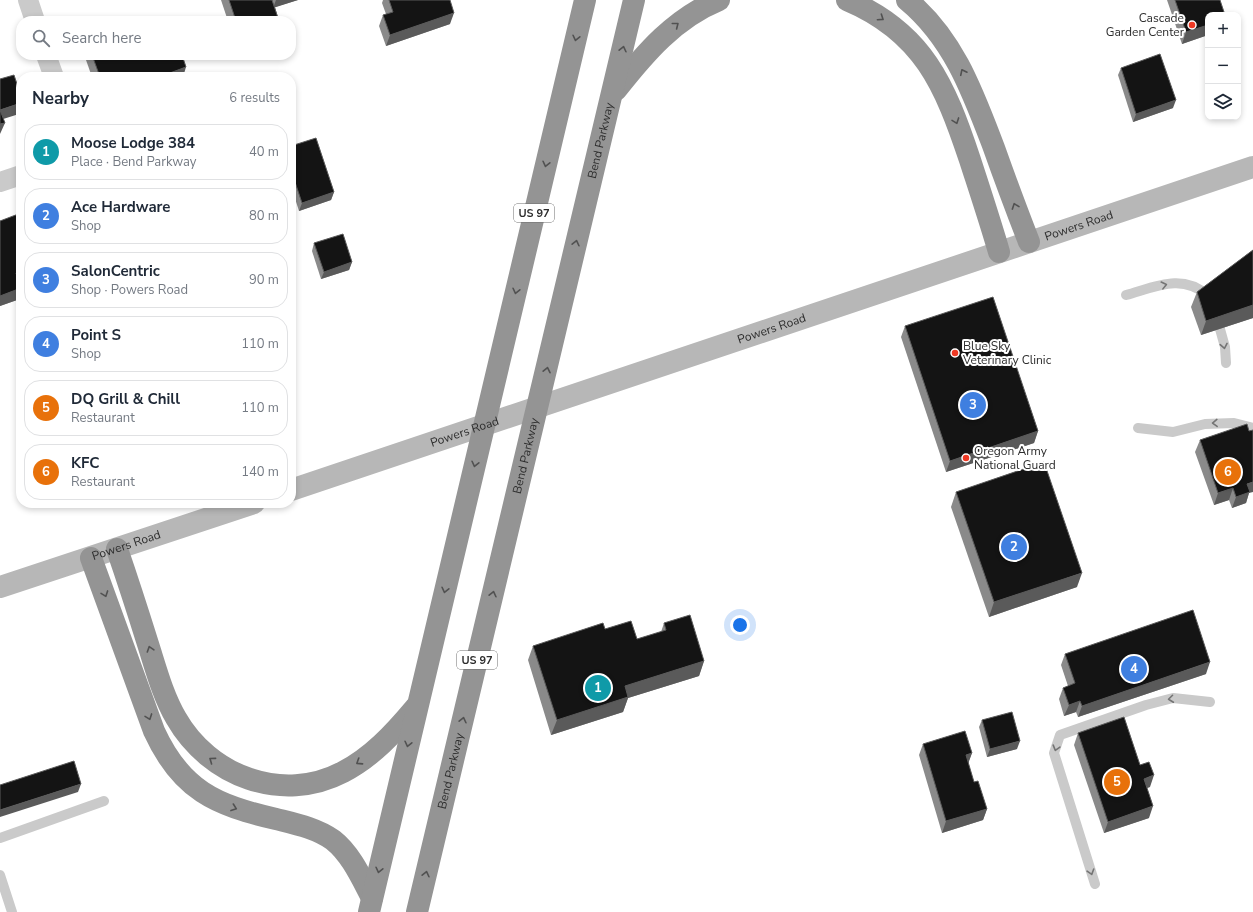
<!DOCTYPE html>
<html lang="en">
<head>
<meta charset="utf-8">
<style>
  body { margin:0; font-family:"Nunito Sans",sans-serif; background:#f6f6f7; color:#1f2937 }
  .controls { position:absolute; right:12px; top:12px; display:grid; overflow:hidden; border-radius:8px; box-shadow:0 2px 6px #0003 }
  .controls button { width:36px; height:36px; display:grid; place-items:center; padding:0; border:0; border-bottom:1px solid #e0e1e3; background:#fff; color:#1f2937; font:20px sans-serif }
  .you { position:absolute; left:740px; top:625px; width:14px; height:14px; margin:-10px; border:3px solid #fff; border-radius:50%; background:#1a73e8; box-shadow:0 0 0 6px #1a73e833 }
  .badge { display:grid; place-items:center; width:26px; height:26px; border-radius:50%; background:#ef3924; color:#fff; font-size:13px; font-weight:700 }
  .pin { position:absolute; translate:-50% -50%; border:2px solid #fff; box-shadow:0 1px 4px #0006 }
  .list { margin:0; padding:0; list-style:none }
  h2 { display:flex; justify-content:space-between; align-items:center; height:52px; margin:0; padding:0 16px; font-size:17px }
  h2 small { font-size:13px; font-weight:400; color:#747a83 }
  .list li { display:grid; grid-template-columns:26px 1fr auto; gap:12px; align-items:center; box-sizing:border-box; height:56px; margin:0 8px 8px; padding:0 8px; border:1px solid #e0e1e3; border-radius:16px }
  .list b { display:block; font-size:15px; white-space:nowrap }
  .list p { margin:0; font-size:13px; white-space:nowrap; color:#747a83 }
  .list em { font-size:13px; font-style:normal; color:#747a83 }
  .icon { flex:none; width:22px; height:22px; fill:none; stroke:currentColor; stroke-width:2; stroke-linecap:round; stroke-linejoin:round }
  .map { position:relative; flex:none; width:1253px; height:912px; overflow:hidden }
  .search { position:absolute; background:#fff; box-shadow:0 2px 6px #0003; left:16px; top:16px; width:280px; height:44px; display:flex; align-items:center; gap:10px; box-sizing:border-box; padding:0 14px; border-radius:16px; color:#747a83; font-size:15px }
  .panel { position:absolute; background:#fff; box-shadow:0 2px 6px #0003; left:16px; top:72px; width:280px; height:436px; border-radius:16px }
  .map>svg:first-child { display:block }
</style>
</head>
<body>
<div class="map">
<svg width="1253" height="912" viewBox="0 0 1253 912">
  <rect width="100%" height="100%" fill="#fff"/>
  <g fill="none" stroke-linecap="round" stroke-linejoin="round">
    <!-- lane -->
    <g stroke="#cacaca" stroke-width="10">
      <path d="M1126,295c29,-8 56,-22 81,0"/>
      <path d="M1220,329l5,18 1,16"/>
      <path d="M1138,428l35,4 32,-8 29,-1 19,5"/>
      <path d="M0,838l104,-37"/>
      <path d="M0,875l12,37"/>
      <path d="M1095,884l-41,-131 6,-18 86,-30 27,-7 37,4"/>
    </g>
    <!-- street -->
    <g stroke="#cacaca" stroke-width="20">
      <path d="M28,0l7,21"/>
      <path d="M46,55l8,22"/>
      <path d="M0,182l21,-7"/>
    </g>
    <!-- secondary -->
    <g stroke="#b7b7b7" stroke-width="22">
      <path id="s1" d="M291,490l962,-323"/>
      <path id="s2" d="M0,587l254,-84"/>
    </g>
    <!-- highway -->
    <g stroke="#949494" stroke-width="22">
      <path d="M847,0c76,32 98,85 123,160 10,31 20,61 29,92"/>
      <path d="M907,0c47,39 66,93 87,148 11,31 23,63 35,94"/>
      <path d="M616,90c29,-37 59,-72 103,-90"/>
      <path d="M117,549c11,32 21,63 31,95 8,25 15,52 28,74 33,58 106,86 167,54 29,-15 51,-39 72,-64"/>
      <path d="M91,558l63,173c27,59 61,74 122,88 20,5 40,9 57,21 18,14 29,39 39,58"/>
      <path d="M369,912l216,-912"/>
      <path id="s3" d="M417,912l217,-912"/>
    </g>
  </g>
  <!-- wall -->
  <g fill="#8a8a8a">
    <path d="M221,0h77l-23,7 4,14h-51z"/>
    <path d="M383,0h67v24l-64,22 -7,-20 4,-11 3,-1 -4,-11z"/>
    <path d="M1167,0h53l-12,15v20l-26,9z"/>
    <path d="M88,55h94l1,22h-91l-6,-17z"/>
    <path d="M1121,68l52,40 -40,14 -15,-47z"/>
    <path d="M291,146l43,46 -3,8 -32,11 -8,-25z"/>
    <path d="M21,214v83l-1,-4 -3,7 -17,6v-85z"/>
    <path d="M314,243l38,19 -3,8 -28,9 -9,-28z"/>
    <path d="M1253,250v68l-52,17 -10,-28 6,-15z"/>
    <path d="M905,326l133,105 -4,12 -88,29 -45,-135z"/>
    <path d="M1200,440l49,53 -3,10 -14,5 -3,-8 -15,5 -19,-53z"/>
    <path d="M956,492l121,95 -88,30 -38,-110z"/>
    <path d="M664,623l40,38 -5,15 -71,22 -5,14 -72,23 -23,-75 5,-14 72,-17 32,10 24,-7z"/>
    <path d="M1065,654l141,20 -128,43 -2,-5 -12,4 -5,-17 4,-11 5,-2 -7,-21z"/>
    <path d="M982,720l35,29 -30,8 -8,-30z"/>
    <path d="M1078,733l62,32 10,22 -3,1 2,30 -45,15 -30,-88z"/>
    <path d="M923,744l49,9 -4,10 6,19 13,27 -4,11 -41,13 -23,-78z"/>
  </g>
  <!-- shaded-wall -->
  <g fill="#5a5a5a">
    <path d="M276,0h22l-25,8z"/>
    <path d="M454,13l-4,11 -64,22 4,-11z"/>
    <path d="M1208,25v10l-26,9 4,-12z"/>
    <path d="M186,67l-3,10h-24z"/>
    <path d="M1176,100l-3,8 -40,14 3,-8z"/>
    <path d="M21,103v6l-2,5 -19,6v-10z"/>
    <path d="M5,123l-5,11v-10z"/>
    <path d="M334,192l-3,8 -32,11 3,-8z"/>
    <path d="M352,262l-3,8 -28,9 3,-7z"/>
    <path d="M20,272l-4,11v-10z"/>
    <path d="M21,288l-4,12 -17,6v-10z"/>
    <path d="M1253,305v13l-52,17 5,-14z"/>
    <path d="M1038,431l-4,12 -88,29 4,-11z"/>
    <path d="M1253,482v10l-4,1 -3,10 -14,5 4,-11 11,-13z"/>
    <path d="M1233,488l-4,12 -15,5 4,-12z"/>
    <path d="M1082,573l-5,14 -88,30 5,-15z"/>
    <path d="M704,661l-5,15 -71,22 -5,14 -72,23 6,-15 68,-34z"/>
    <path d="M1210,662l-4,12 -128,43 4,-11z"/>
    <path d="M1080,701l-4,11 -12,4 5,-11z"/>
    <path d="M1020,741l-3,8 -30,8 3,-8z"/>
    <path d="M972,753l-4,11 -2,-9z"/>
    <path d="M1154,775l-4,12 -10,3 4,-11z"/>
    <path d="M81,784l-3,8 -78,25v-7z"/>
    <path d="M1153,806l-4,12 -45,15 4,-11z"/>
    <path d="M987,809l-4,11 -41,13 4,-12z"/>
  </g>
  <!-- building -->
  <g fill="#141414" stroke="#5a5a5a">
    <path d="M229,0h43l7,21h-43z"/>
    <path d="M389,0h61l4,13 -64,22 -7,-20 10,-3z"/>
    <path d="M1175,0h45l5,15h-17v10l-22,7z"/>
    <path d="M1160,54l16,46 -40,14 -15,-46z"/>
    <path d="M92,55h90l4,12 -27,10h-59z"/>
    <path d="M14,75l7,21v7l-21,7 5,13 -5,1v-45z"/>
    <path d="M316,138l18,54 -32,11 -11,-33v-24z"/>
    <path d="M21,213v61l-1,-2 -4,1 5,15 -21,8v-75z"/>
    <path d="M343,234l9,28 -28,10 -10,-29z"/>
    <path d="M1253,250v55l-47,16 -9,-29z"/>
    <path d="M993,297l45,134 -88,30 -45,-135z"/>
    <path d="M1247,424l2,7 4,-1v52l-6,2 3,8 -14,5 -3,-9 -15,5 -18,-53z"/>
    <path d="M1044,462l38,111 -88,29 -38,-110z"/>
    <path d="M1193,610l17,52 -128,44 -2,-5 -11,4 -6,-17 12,-5 -10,-29z"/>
    <path d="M690,615l14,46 -79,25 3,11 -71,23 -24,-74 70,-23 2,6 26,-8 6,18 29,-9 -2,-7z"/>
    <path d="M1012,712l8,29 -30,8 -8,-29z"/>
    <path d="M1124,717l16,48 9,-3 5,13 -10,4 9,27 -45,16 -30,-89z"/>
    <path d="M965,731l7,22 -6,2 8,27 4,-1 9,28 -41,12 -23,-77z"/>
    <path d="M74,761l7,23 -81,26v-25z"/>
  </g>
  <!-- one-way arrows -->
  <defs><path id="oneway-chevron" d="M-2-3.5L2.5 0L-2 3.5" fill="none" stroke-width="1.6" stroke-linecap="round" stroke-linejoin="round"/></defs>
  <g stroke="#515151">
    <use href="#oneway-chevron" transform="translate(881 18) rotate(34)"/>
    <use href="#oneway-chevron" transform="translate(676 25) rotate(-38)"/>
    <use href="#oneway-chevron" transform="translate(576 38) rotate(103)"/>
    <use href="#oneway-chevron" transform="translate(623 49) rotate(-77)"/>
    <use href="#oneway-chevron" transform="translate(963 72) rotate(-116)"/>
    <use href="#oneway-chevron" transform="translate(956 121) rotate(70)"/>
    <use href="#oneway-chevron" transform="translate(546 164) rotate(103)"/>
    <use href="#oneway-chevron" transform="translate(1015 206) rotate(-110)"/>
    <use href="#oneway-chevron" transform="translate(576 243) rotate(-77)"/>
    <use href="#oneway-chevron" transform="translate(516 291) rotate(103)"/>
    <use href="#oneway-chevron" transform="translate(547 370) rotate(-78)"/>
    <use href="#oneway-chevron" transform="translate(475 464) rotate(103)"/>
    <use href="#oneway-chevron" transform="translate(445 590) rotate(103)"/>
    <use href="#oneway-chevron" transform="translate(105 594) rotate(70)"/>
    <use href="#oneway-chevron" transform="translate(493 594) rotate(-77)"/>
    <use href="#oneway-chevron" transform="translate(150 649) rotate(-108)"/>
    <use href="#oneway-chevron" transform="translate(149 717) rotate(70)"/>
    <use href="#oneway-chevron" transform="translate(463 720) rotate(-77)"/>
    <use href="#oneway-chevron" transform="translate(408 744) rotate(103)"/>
    <use href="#oneway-chevron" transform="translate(212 760) rotate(-144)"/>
    <use href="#oneway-chevron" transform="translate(359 762) rotate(147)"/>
    <use href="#oneway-chevron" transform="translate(234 808) rotate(20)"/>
    <use href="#oneway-chevron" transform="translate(379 870) rotate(103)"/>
    <use href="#oneway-chevron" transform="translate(426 874) rotate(-77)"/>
  </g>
  <g stroke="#747474">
    <use href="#oneway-chevron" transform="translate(1164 285) rotate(-14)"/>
    <use href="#oneway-chevron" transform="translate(1224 346) rotate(79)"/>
    <use href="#oneway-chevron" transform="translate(1215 423) rotate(178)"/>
    <use href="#oneway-chevron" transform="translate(1171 699) rotate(173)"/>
    <use href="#oneway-chevron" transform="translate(1056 748) rotate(106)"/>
    <use href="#oneway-chevron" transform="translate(1091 872) rotate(73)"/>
  </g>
  <!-- markers -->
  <g fill="#ef3924" stroke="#fff" stroke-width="1.5">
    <circle cx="1192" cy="25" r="4"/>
    <circle cx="955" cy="353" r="4"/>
    <circle cx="966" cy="458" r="4"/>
  </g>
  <g text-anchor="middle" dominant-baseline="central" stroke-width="4" stroke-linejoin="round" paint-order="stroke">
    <!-- shield labels -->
    <g fill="#fff" stroke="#6c6c6c" stroke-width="1">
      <rect x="514" y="204" width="40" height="18" rx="3"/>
      <rect x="457" y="651" width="40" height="18" rx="3"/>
    </g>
    <g font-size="11" font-weight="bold" fill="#2d2d2d">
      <text x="534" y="213">US 97</text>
      <text x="477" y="660">US 97</text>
    </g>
    <!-- poi labels -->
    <g font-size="12" fill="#2d2d2d" stroke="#fff" text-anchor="start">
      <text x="1184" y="18" text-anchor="end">Cascade<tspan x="1184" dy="14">Garden Center</tspan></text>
      <text x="963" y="346">Blue Sky<tspan x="963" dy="14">Veterinary Clinic</tspan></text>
      <text x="974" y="451">Oregon Army<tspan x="974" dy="14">National Guard</tspan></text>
    </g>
    <!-- street labels -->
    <g font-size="12" fill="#2d2d2d" stroke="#fff">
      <text stroke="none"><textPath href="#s3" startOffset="793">Bend Parkway</textPath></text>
      <text stroke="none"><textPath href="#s1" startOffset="831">Powers Road</textPath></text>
      <text stroke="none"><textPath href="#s1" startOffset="507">Powers Road</textPath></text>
      <text stroke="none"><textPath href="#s1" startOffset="183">Powers Road</textPath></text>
      <text stroke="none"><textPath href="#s3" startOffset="469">Bend Parkway</textPath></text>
      <text stroke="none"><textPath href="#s2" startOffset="133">Powers Road</textPath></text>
      <text stroke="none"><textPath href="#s3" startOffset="145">Bend Parkway</textPath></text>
    </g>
  </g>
</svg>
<div class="controls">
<button>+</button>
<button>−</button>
<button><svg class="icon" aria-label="layers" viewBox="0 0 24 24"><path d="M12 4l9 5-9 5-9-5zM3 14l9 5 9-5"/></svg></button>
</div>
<div class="you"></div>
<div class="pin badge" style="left:598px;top:688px;background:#0f9aa8">1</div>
<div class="pin badge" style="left:1014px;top:547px;background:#3f7fe0">2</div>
<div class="pin badge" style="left:973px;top:405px;background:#3f7fe0">3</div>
<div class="pin badge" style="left:1134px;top:669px;background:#3f7fe0">4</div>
<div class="pin badge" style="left:1117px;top:782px;background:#e8710a">5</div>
<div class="pin badge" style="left:1228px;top:472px;background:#e8710a">6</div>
<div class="search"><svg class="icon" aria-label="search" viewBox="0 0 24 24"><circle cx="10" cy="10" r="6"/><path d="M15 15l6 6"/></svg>Search here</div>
<section class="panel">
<h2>Nearby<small>6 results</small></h2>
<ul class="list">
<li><span class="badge" style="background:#0f9aa8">1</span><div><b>Moose Lodge 384</b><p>Place · Bend Parkway</p></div><em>40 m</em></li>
<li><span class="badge" style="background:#3f7fe0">2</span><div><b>Ace Hardware</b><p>Shop</p></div><em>80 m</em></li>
<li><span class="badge" style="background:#3f7fe0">3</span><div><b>SalonCentric</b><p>Shop · Powers Road</p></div><em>90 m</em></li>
<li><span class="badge" style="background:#3f7fe0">4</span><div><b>Point S</b><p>Shop</p></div><em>110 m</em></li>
<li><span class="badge" style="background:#e8710a">5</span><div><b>DQ Grill &amp; Chill</b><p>Restaurant</p></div><em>110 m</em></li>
<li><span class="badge" style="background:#e8710a">6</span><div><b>KFC</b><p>Restaurant</p></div><em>140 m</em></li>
</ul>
</section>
</div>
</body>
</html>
